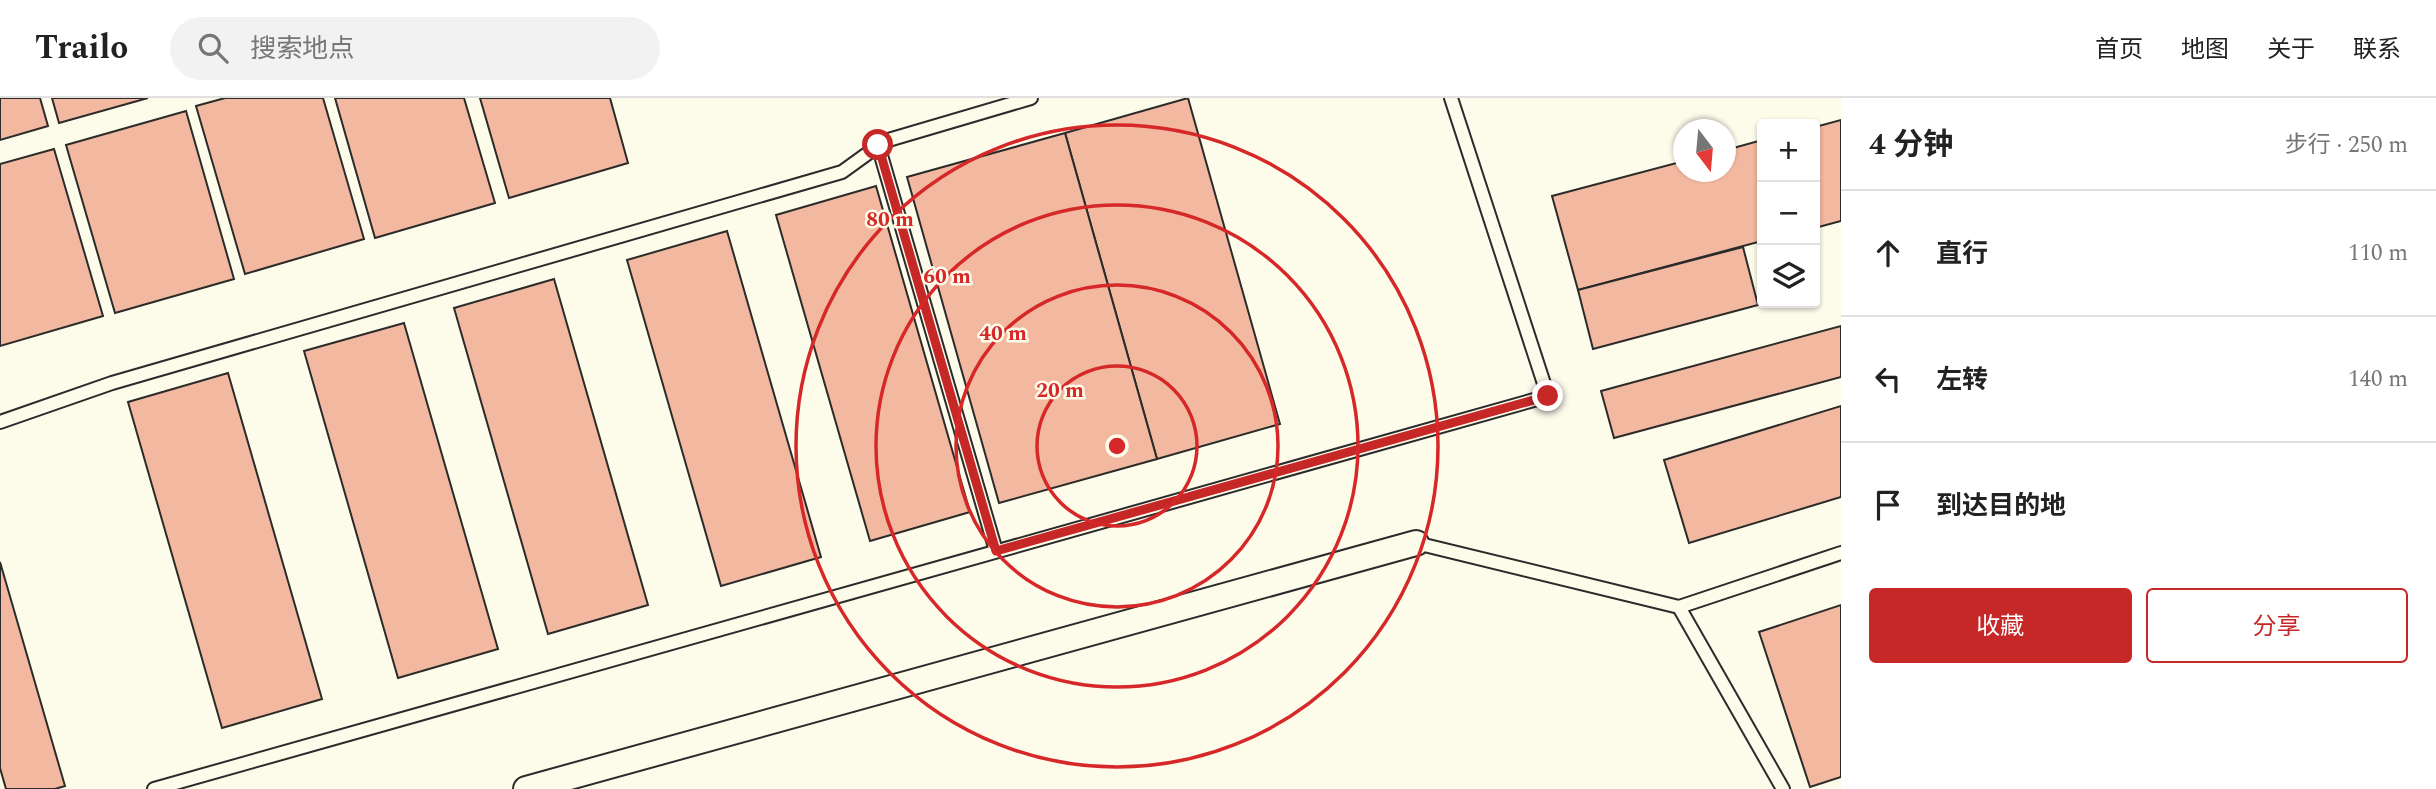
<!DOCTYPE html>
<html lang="zh">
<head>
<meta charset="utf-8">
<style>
  body { margin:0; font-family:Spectral,"Noto Sans SC",serif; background:#f2f2f2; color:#222 }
  .controls { position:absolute; right:21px; top:21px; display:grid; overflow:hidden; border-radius:7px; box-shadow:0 2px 5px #0004 }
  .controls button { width:63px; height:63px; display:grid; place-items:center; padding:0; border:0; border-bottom:2px solid #e0e0e0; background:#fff; color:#222; font:35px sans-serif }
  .compass { position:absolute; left:1673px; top:21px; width:63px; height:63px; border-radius:50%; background:#fff; box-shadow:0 2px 5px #0004; rotate:164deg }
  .stop { position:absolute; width:21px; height:21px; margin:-16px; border:5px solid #c62828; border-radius:50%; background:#fff }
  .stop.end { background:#c62828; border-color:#fff; box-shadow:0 2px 7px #0008 }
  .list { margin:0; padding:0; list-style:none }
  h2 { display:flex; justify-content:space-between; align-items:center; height:91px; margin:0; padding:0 28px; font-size:30px }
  h2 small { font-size:23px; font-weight:400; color:#767676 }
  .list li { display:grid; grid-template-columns:46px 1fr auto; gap:21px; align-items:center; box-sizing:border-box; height:126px; padding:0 28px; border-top:2px solid #e0e0e0 }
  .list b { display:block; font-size:26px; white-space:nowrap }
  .list em { font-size:23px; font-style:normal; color:#767676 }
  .actions { display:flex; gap:14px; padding:21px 28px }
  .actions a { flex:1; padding:16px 0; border:2px solid #c62828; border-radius:7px; text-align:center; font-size:24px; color:#c62828 }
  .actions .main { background:#c62828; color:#fff }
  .icon { flex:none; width:38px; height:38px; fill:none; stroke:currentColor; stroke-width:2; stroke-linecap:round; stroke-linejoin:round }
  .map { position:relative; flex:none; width:1841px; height:691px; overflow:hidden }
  header { display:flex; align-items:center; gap:42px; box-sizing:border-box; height:98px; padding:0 35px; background:#fff; border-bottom:2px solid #e0e0e0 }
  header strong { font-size:33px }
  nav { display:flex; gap:38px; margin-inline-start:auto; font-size:24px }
  .search { width:490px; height:63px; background:#f2f2f2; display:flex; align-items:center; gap:18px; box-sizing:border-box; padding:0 24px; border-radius:38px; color:#767676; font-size:26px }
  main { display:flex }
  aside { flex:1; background:#fff }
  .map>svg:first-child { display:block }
</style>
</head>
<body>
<header>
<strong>Trailo</strong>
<div class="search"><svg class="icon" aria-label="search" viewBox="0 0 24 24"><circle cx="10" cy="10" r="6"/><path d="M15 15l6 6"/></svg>搜索地点</div>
<nav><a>首页</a><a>地图</a><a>关于</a><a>联系</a></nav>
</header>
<main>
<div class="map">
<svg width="1841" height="691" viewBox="0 0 1841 691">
  <rect width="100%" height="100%" fill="#fdfbea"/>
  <!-- building -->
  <g fill="#f2b8a0" stroke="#2b2b2b" stroke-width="2">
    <path d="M0,0h40l8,28 -48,14z"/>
    <path d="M52,0h96l-89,25z"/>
    <path d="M225,0h98l41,141 -119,35 -49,-168z"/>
    <path d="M335,0h129l31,105 -120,35z"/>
    <path d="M480,0h130l18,65 -119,35z"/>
    <path d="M1188,0l92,326 -123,35 -92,-326z"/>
    <path d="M186,13l48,168 -119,34 -49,-168z"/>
    <path d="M1841,22v101l-26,7v-101z"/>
    <path d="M1065,35l92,326 -158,44 -92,-326z"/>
    <path d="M1762,42v101l-184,49 -26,-94 132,-35v11h42v-22z"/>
    <path d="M54,51l49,167 -103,30v-182z"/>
    <path d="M876,88l94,326 -100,29 -94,-326z"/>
    <path d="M727,133l94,326 -100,29 -94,-326z"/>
    <path d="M1743,149l15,58 -165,44 -15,-59z"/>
    <path d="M554,181l94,326 -100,29 -94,-326z"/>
    <path d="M404,225l94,326 -100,29 -94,-327z"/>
    <path d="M1841,228v51l-227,61 -13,-47z"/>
    <path d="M228,275l94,326 -100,29 -94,-326z"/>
    <path d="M1841,308v91l-152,46 -25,-83z"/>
    <path d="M0,464l65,224 -10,3h-49l-6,-21z"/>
    <path d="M1841,507v172l-31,10 -51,-155z"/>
  </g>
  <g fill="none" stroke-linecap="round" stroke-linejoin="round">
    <defs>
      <g id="lane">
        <path d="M878,47l118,406"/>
        <path d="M0,324l112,-39 730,-211 43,-31 146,-43"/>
        <path d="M1416,445l263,64 162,-54"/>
        <path d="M1679,509l104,182"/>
        <path d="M154,691l1394,-393 -97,-298"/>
      </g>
      <path id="street" d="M526,691l890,-246"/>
    </defs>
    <!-- lane casing -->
    <use href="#lane" stroke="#2b2b2b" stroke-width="16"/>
    <!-- street casing -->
    <use href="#street" stroke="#2b2b2b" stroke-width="28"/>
    <!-- lane -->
    <use href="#lane" stroke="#fdfbea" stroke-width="12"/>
    <!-- street -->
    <use href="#street" stroke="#fdfbea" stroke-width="24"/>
  </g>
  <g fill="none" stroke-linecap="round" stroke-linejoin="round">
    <!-- route -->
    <path stroke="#c62828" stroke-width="9" d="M878,47l118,406 552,-155"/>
  </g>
  <!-- distance rings -->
  <g fill="none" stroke="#d62828" stroke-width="3.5">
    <circle cx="1117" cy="348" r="80"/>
    <circle cx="1117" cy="348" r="161"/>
    <circle cx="1117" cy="348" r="241"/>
    <circle cx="1117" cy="348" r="321"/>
  </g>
  <circle cx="1117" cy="348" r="10" fill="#d62828" stroke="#fdfbea" stroke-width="3.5"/>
  <g font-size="21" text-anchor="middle" font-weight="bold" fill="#d62828" stroke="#fdfbea" stroke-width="5" stroke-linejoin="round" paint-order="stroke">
    <text x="890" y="128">80 m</text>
    <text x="947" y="185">60 m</text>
    <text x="1003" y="242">40 m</text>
    <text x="1060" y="299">20 m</text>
  </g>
</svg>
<div class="controls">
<button>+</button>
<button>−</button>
<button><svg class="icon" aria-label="layers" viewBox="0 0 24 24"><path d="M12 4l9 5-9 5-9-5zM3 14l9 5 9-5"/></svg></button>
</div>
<svg class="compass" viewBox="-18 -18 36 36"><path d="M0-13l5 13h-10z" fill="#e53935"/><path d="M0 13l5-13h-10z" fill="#767676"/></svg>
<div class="stop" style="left:878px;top:47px"></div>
<div class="stop end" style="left:1548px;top:298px"></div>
</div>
<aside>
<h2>4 分钟<small>步行 · 250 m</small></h2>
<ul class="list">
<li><svg class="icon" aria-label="ahead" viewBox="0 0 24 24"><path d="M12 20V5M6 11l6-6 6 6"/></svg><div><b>直行</b></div><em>110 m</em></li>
<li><svg class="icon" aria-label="left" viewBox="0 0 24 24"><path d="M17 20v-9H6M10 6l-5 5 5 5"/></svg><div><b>左转</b></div><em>140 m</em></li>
<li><svg class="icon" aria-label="arrive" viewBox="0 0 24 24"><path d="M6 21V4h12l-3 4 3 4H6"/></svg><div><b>到达目的地</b></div></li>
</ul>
<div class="actions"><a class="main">收藏</a><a>分享</a></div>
</aside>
</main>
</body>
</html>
